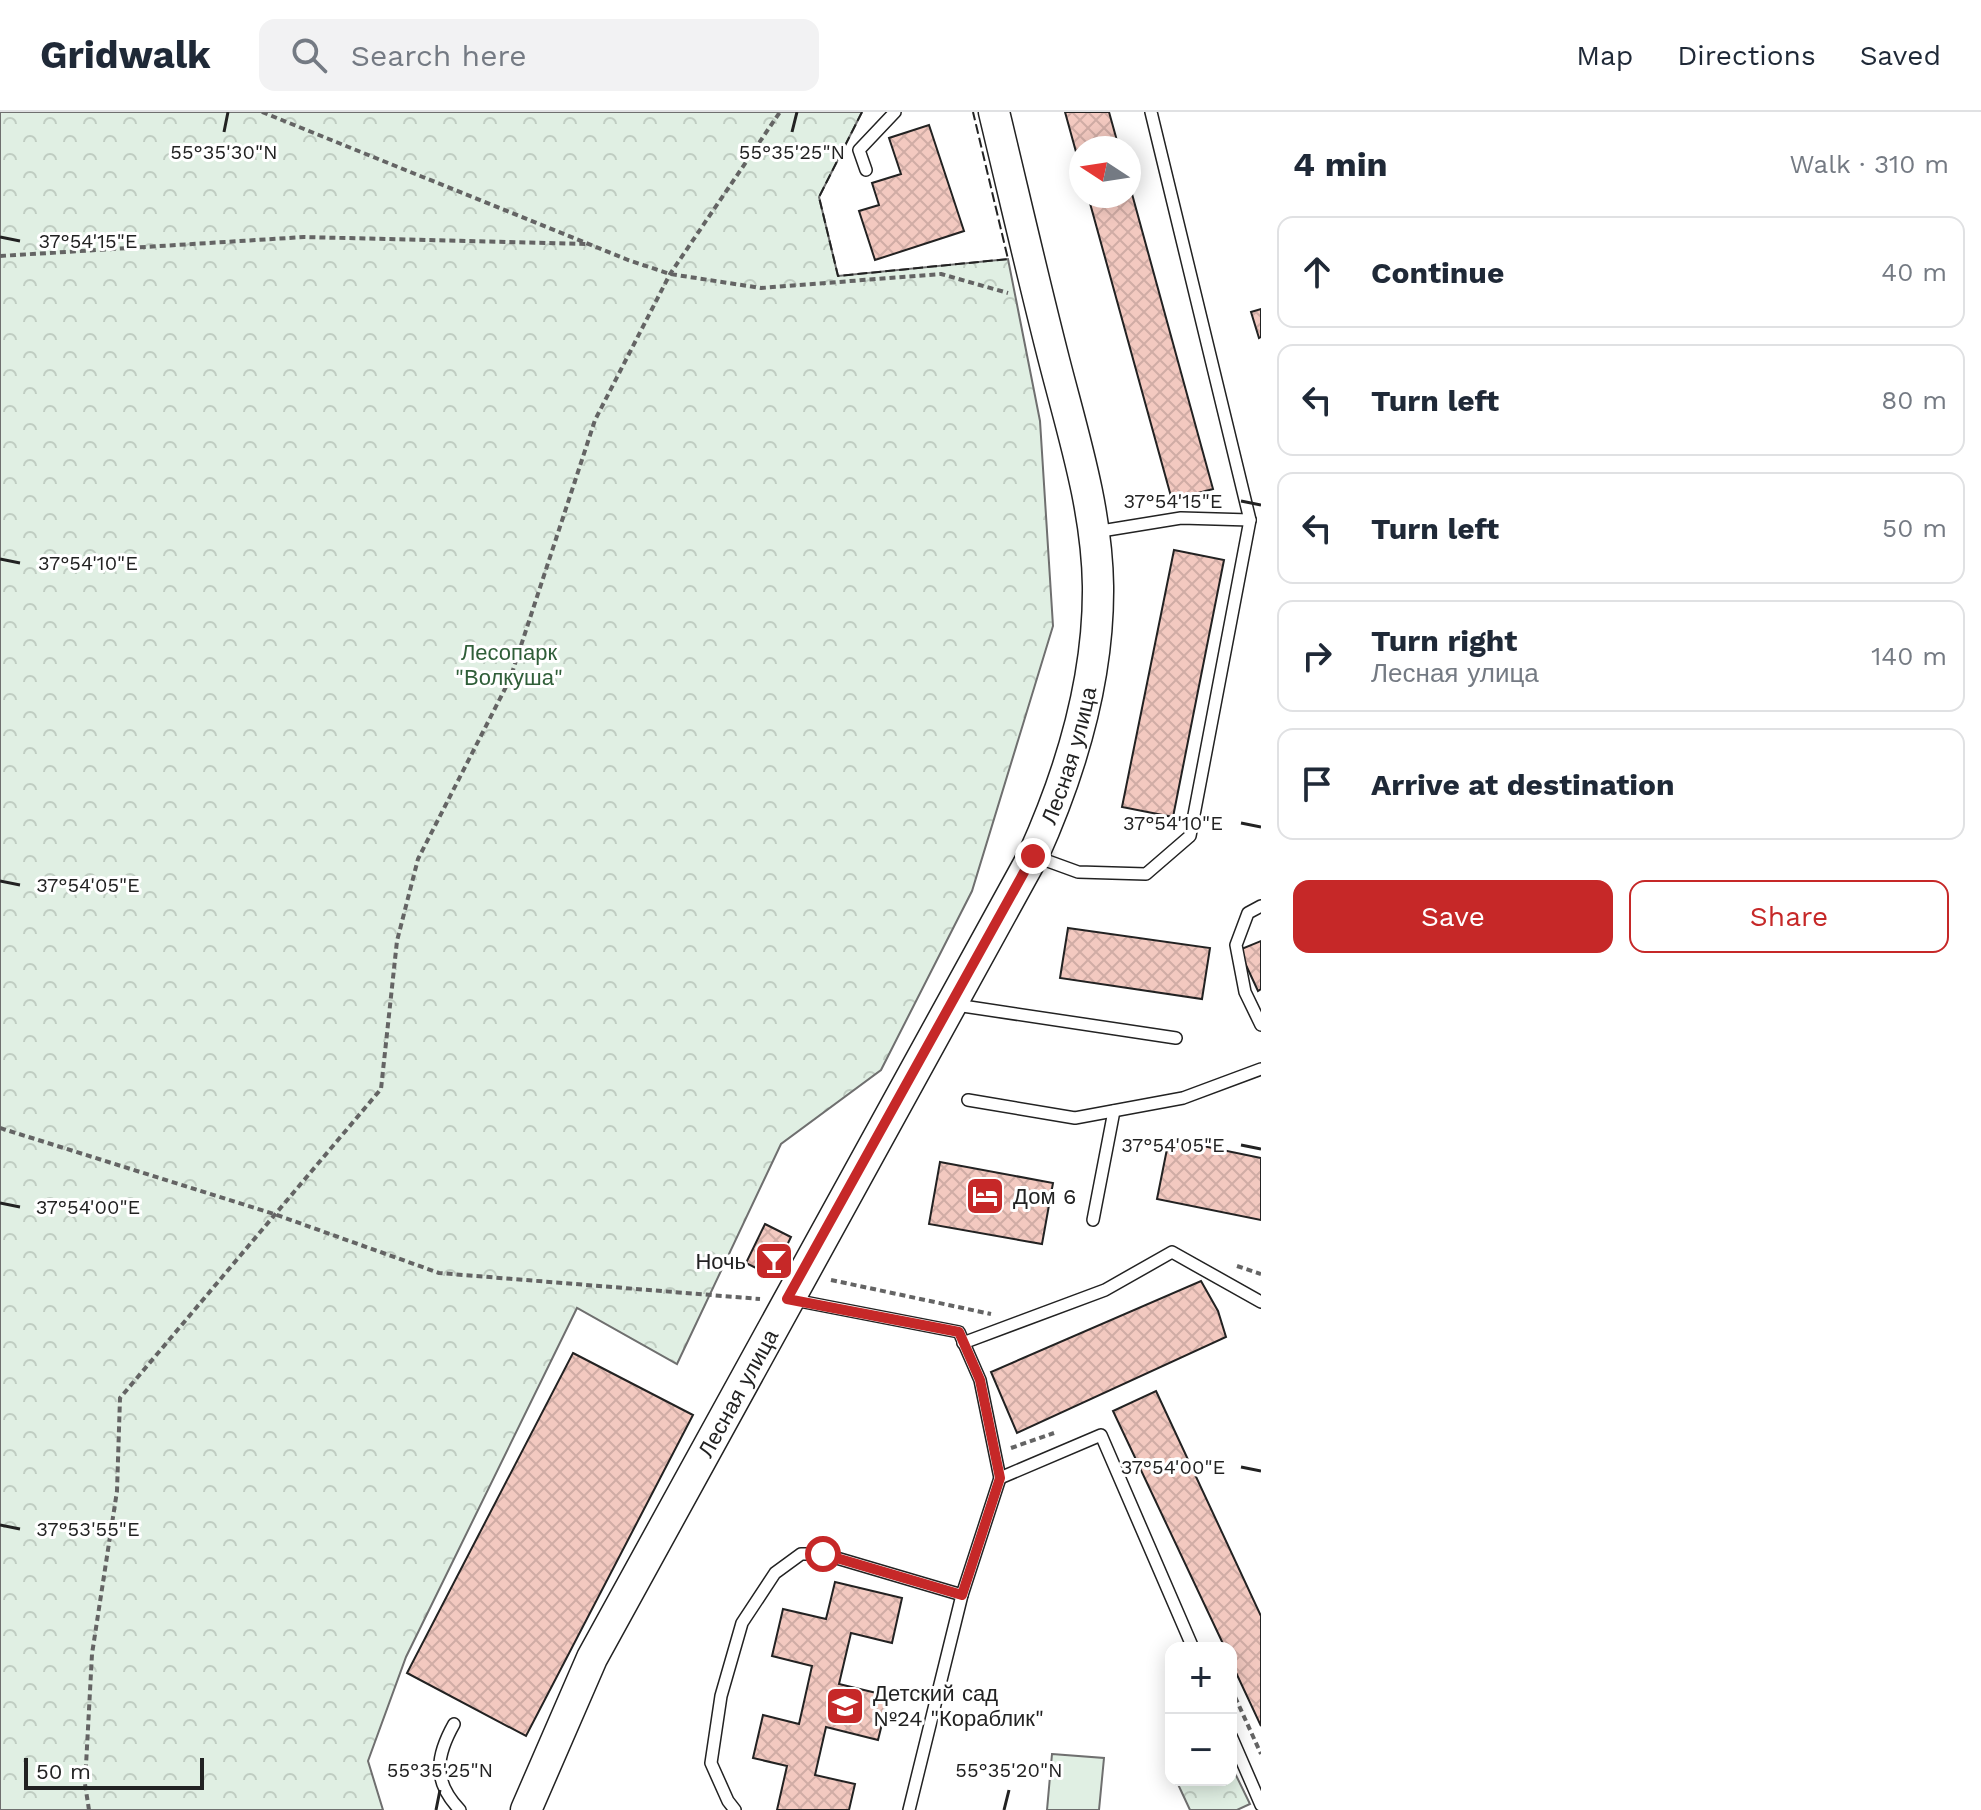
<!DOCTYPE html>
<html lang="en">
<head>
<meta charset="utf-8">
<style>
  body { margin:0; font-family:"Work Sans",sans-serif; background:#f2f2f3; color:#1f2937 }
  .controls { position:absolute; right:24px; bottom:24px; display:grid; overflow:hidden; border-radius:16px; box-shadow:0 4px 20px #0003 }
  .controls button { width:72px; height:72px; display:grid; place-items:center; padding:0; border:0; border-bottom:2px solid #e0e1e3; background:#fff; color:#1f2937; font:40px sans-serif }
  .compass { position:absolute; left:1069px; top:24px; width:72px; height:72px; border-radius:50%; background:#fff; box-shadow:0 4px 20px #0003; rotate:282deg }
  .scale { position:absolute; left:24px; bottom:20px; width:180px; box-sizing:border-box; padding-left:8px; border:4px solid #222; border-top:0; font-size:22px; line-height:28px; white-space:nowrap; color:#222; -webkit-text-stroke:6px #fff; paint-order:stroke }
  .stop { position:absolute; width:24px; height:24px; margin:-18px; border:6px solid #c62828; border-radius:50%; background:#fff }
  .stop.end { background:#c62828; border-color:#fff; box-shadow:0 2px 8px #0008 }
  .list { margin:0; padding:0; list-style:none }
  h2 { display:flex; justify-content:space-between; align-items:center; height:104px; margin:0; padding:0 32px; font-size:34px }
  h2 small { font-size:26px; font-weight:400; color:#747a83 }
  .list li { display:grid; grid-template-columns:52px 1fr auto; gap:24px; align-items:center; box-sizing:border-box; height:112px; margin:0 16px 16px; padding:0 16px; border:2px solid #e0e1e3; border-radius:16px }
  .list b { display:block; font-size:30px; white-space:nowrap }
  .list p { margin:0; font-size:26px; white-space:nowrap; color:#747a83 }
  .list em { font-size:26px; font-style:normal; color:#747a83 }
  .actions { display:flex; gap:16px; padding:24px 32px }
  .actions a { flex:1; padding:18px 0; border:2px solid #c62828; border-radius:16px; text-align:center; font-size:28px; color:#c62828 }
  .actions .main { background:#c62828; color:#fff }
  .icon { flex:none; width:44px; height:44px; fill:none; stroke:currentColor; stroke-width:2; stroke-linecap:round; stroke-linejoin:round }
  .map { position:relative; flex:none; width:1261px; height:1698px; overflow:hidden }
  header { display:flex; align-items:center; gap:48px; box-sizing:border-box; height:112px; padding:0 40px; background:#fff; border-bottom:2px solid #e0e1e3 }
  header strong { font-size:38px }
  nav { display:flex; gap:44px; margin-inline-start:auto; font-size:28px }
  .search { width:560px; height:72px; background:#f2f2f3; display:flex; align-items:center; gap:20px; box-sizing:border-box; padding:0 28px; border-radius:16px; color:#747a83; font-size:30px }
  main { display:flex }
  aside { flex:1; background:#fff }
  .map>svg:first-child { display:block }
</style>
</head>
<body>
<header>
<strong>Gridwalk</strong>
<div class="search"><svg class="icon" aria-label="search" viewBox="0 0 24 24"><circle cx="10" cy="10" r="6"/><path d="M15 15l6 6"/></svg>Search here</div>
<nav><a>Map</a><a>Directions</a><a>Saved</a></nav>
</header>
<main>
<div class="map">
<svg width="1261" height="1698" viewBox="0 0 1261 1698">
  <defs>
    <pattern id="park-crowns" width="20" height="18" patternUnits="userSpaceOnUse" patternTransform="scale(2)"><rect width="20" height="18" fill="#e0efe3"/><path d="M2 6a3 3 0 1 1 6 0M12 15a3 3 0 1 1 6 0" fill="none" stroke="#c0cdc2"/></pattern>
    <pattern id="building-cross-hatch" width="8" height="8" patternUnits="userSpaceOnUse" patternTransform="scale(2)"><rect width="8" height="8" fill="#f3c9c0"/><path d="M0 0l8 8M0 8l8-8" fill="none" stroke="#d0aca5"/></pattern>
  </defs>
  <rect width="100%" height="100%" fill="#fff"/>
  <!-- park -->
  <g fill="url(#park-crowns)" stroke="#6f6f6f" stroke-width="2">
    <path d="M0,0h862l-43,85 19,79 170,-17 32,162 13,205 -81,265 -91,179 -100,74 -104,220 -100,-56 -171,349 -38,104 15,49h-383z"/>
    <path d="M1231,1653l19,39 -13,6h-47l-14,-30h55z"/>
  </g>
  <!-- pitch -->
  <path fill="#e0efe3" stroke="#6f6f6f" stroke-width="2" d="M1052,1642l52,4 -5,52h-52z"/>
  <!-- building -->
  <g fill="url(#building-cross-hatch)" stroke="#222" stroke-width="2">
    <path d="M1065,0h44l10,36h-38v22z"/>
    <path d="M929,13l35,106 -89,29 -16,-49 20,-6 -7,-22 29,-9 -12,-36z"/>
    <path d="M1129,71l84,306 -41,11 -84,-304h41z"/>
    <path d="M1261,197v28l-2,1 -8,-26z"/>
    <path d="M1174,438l50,10 -51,257 -51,-10z"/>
    <path d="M1068,816l142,20 -8,51 -142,-21z"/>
    <path d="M1261,829v48l-3,2 -19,-41z"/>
    <path d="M1169,1027l92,19v62l-104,-21z"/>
    <path d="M940,1050l113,21 -11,61 -113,-20z"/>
    <path d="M765,1112l26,13 -19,39 -26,-13z"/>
    <path d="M1201,1169l17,30 8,26 -209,96 -26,-61z"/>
    <path d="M573,1241l120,62 -167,321 -119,-63z"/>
    <path d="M1156,1279l105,225v110l-30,-64v-14h-6l-112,-237z"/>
    <path d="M835,1470l67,16 -10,45 -41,-10 -12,51 50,12 -11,44 -52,-13 -11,48 40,9 -6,26h-72l10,-44 -34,-8 10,-43 36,9 13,-58 -40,-10 11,-47 43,10z"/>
  </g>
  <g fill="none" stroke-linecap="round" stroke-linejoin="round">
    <defs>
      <g id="lane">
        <path d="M866,58l-7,-20 36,-38"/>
        <path d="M1095,420l86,-14 69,2 -99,-408"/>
        <path d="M1034,744l44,16 68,2 44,-38 60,-316"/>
        <path d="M1261,794l-13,7 -12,32 9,47 16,33"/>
        <path d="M956,893l220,33"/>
        <path d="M968,988l107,18 108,-20 78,-29"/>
        <path d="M1093,1108l21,-109"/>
        <path d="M794,1188l165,32 21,48 20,98 101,-43 92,213"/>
        <path d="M963,1231l142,-53 67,-38 89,50"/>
        <path d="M454,1612c-18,32 -22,57 6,86"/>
        <path d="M1231,1624l30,69"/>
        <path d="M735,1698l-7,-9 -17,-38 10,-67 21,-73 33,-50 26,-19h22l139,41"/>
        <path d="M909,1698l53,-215 38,-117"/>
      </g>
      <g id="secondary">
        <path id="s1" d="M526,1698l66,-152 441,-802c38,-84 66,-177 65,-270 -1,-77 -25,-152 -44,-226 -21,-82 -40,-165 -60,-248"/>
      </g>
    </defs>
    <!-- lane casing -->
    <use href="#lane" stroke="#222" stroke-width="14"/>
    <!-- secondary casing -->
    <use href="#secondary" stroke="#222" stroke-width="33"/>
    <!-- path -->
    <g stroke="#646464" stroke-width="4" stroke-dasharray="6 4" stroke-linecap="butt">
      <path d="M262,0l366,148 42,14 91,14 180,-14 67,19"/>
      <path d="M0,144l304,-19 283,7"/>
      <path d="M0,1016l274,86 165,59 321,26"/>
      <path d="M1237,1154l24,8"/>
      <path d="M831,1168l160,34"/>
      <path d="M1011,1336l43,-15"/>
      <path d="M1231,1576l30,66"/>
      <path d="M89,1698l-4,-26 7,-130 25,-163 3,-93 261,-309 16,-148 21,-82 92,-180 85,-259 75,-146 110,-162"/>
    </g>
    <!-- lane -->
    <use href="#lane" stroke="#fff" stroke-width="11"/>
    <!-- secondary -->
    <use href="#secondary" stroke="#fff" stroke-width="30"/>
    <!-- fence -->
    <path stroke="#222" stroke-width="2" stroke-dasharray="10 4" stroke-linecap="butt" d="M862,0l-43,85 19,79 170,-17 -35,-147"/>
  </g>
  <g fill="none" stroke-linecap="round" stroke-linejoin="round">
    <!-- route -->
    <path stroke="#c62828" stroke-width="10" d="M823,1442l139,41 38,-117 -20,-98 -21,-48 -172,-33 246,-443"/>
  </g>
  <!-- ticks -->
  <path fill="none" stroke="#222" stroke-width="3" d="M224,20l4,-20M792,20l5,-20M0,125l20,4M1241,389l20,4M0,447l20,4M1241,711l20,4M0,769l20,4M1241,1033l20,4M0,1091l20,4M1241,1355l20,4M0,1413l20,4M436,1698l4,-20M1004,1698l5,-20"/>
  <!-- icons -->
  <defs>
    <symbol id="hotel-square" viewBox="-11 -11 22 22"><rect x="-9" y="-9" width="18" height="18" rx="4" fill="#c62828" stroke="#fff"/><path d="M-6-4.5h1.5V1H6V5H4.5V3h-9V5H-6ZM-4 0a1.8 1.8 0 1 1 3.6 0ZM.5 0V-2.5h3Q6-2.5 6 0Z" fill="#fff"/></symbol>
    <symbol id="bar-square" viewBox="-11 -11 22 22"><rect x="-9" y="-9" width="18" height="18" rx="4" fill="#c62828" stroke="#fff"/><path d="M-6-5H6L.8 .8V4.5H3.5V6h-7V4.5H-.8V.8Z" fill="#fff"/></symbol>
    <symbol id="school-square" viewBox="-11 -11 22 22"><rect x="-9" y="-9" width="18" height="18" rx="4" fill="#c62828" stroke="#fff"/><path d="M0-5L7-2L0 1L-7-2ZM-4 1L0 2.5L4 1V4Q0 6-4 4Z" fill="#fff"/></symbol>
  </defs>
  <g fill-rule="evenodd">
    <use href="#hotel-square" x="963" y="1062" width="44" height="44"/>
    <use href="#bar-square" x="752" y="1127" width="44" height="44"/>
    <use href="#school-square" x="823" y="1572" width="44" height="44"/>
  </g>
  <g text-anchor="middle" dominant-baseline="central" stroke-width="6" stroke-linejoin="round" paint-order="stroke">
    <!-- park labels -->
    <g font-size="22" fill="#2f5e38" stroke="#fff">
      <text x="509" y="540">Лесопарк<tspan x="509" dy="25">"Волкуша"</tspan></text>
    </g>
    <!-- street labels -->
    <g font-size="22" fill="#222" stroke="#fff">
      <text stroke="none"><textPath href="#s1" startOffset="1188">Лесная улица</textPath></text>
      <text stroke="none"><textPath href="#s1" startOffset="468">Лесная улица</textPath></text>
    </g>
    <!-- poi labels -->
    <g font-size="22" fill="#222" stroke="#fff" text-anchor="start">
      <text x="1013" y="1084">Дом 6</text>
      <text x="746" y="1149" text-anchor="end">Ночь</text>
      <text x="873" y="1581">Детский сад<tspan x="873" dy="25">№24 "Кораблик"</tspan></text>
    </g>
  </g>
  <g font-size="20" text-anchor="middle" fill="#222" stroke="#fff" stroke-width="6" stroke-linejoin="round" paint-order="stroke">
    <text x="224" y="47">55°35'30"N</text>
    <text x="792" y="47">55°35'25"N</text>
    <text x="88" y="136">37°54'15"E</text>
    <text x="1173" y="396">37°54'15"E</text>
    <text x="88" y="458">37°54'10"E</text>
    <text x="1173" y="718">37°54'10"E</text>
    <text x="88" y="780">37°54'05"E</text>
    <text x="1173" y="1040">37°54'05"E</text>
    <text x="88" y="1102">37°54'00"E</text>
    <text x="1173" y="1362">37°54'00"E</text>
    <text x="88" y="1424">37°53'55"E</text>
    <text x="440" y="1665">55°35'25"N</text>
    <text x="1009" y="1665">55°35'20"N</text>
  </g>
</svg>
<div class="controls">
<button>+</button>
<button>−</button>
</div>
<svg class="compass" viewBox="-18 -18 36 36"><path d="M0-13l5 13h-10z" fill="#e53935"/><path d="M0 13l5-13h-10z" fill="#747a83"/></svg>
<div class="scale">50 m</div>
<div class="stop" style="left:823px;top:1442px"></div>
<div class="stop end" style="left:1033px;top:744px"></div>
</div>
<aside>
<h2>4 min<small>Walk · 310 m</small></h2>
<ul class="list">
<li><svg class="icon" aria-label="ahead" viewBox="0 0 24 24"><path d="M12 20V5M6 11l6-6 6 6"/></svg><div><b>Continue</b></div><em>40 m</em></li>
<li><svg class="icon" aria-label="left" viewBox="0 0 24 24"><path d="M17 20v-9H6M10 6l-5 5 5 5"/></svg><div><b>Turn left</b></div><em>80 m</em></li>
<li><svg class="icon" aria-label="left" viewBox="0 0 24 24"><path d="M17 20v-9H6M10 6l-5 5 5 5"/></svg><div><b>Turn left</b></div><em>50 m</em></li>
<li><svg class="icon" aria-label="right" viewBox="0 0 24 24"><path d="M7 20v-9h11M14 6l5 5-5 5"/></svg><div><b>Turn right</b><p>Лесная улица</p></div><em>140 m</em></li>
<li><svg class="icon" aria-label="arrive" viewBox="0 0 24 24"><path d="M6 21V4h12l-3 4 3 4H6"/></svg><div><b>Arrive at destination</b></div></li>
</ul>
<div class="actions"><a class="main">Save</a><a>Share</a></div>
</aside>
</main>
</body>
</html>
